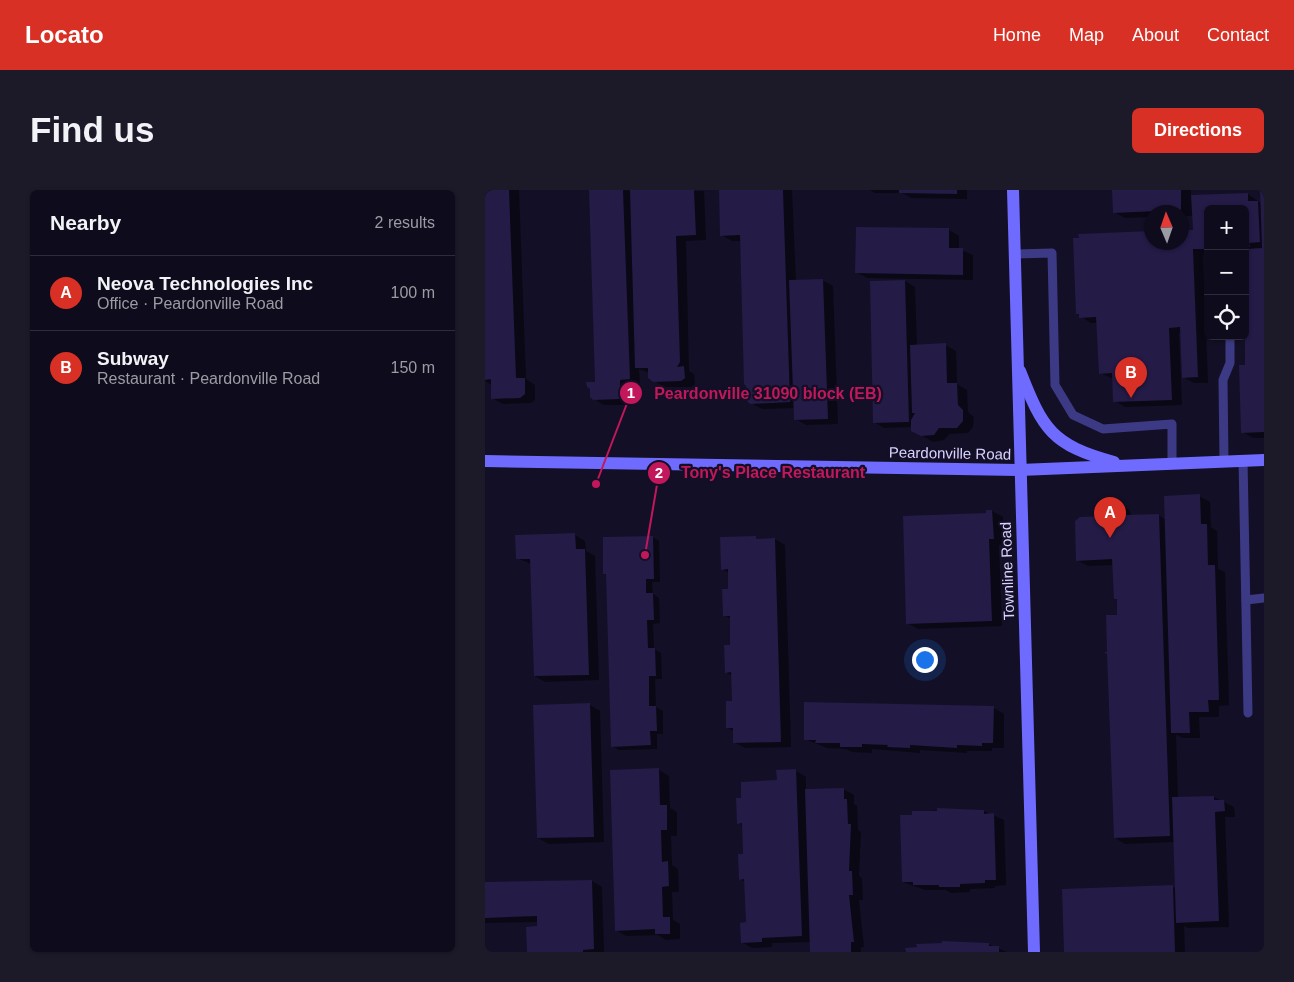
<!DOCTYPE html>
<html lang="en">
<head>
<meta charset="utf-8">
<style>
  body { margin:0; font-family:Arial,sans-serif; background:#1c1929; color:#f1f3f6 }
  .controls { position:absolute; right:15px; top:15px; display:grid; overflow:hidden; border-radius:8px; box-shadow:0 1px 4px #0004 }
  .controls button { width:45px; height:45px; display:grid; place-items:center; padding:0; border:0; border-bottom:1px solid #2e2b3b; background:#0e0b1c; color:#f1f3f6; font:25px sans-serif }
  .compass { position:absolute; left:659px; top:15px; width:45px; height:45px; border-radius:50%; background:#0e0b1c; box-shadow:0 1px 4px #0004; rotate:358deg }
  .you { position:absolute; left:439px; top:469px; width:18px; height:18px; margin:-12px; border:4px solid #fff; border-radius:50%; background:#1a73e8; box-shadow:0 0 0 8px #1a73e833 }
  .badge { display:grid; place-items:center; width:32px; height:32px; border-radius:50%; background:#d93025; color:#fff; font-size:16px; font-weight:700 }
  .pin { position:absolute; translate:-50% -41px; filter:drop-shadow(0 1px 2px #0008) }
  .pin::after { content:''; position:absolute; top:26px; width:18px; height:15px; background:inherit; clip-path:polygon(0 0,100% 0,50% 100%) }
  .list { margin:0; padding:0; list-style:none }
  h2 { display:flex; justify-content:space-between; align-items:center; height:65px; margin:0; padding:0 20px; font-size:21px }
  h2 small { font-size:16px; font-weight:400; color:#9b9ba3 }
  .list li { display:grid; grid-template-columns:32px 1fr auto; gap:15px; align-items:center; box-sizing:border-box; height:75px; padding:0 20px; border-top:1px solid #2e2b3b }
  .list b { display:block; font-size:19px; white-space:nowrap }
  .list p { margin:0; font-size:16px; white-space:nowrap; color:#9b9ba3 }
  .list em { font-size:16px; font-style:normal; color:#9b9ba3 }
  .icon { flex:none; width:28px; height:28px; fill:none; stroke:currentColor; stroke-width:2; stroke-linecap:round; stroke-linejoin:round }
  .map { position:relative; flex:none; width:779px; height:762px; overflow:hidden; border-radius:8px }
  header { display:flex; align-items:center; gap:30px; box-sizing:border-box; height:70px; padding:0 25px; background:#d93025; color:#fff }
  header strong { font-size:24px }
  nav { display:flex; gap:28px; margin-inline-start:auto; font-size:18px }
  .intro { display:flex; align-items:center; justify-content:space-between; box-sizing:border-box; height:120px; padding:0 30px }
  h1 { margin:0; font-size:35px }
  .button { padding:12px 22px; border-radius:8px; background:#d93025; color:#fff; font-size:18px; font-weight:700 }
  main { display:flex; gap:30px; padding:0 30px }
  aside { flex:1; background:#0e0b1c; border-radius:8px; box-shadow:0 1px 4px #0004 }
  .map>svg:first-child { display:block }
</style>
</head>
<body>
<header>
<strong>Locato</strong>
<nav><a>Home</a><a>Map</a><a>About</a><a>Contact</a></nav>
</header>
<div class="intro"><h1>Find us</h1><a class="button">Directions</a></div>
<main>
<aside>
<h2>Nearby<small>2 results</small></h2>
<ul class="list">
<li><span class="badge">A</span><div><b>Neova Technologies Inc</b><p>Office · Peardonville Road</p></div><em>100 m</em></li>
<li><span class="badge">B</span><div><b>Subway</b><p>Restaurant · Peardonville Road</p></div><em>150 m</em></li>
</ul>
</aside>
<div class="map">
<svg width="779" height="762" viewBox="0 0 779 762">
  <rect width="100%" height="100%" fill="#130f26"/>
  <!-- shadow -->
  <g fill="#0007">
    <path d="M0,0h34l7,189 9,6v15l-4,3 -28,1 -11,-6v-13l-7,-4z"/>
    <path d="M105,0l114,1 2,49 -20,1 3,130 5,3 1,10 -3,3h-27l-11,-6 -4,-8 -11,-4 1,16h-10v20h-26l-10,-6 3,-16z"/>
    <path d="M235,0h72l4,91 26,-1 11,6 5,138 -32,1 -10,-6 -1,-11 -33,1 -11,-6 -9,-162h-10l-11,-6z"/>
    <path d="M385,0h97v9l-56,-1 -9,-5h-27z"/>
    <path d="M629,0h77v6l57,-2 14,10 -1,-14h3v248h-11l-10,-6 4,-66 -2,-157h-37v45l-5,1 5,128h-14l-11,-6 -1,-44h-3l3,72 -57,2 -10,-6 -1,-22 -14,-6 -2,-50h-7l-14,-9 3,-79 71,-3v10h30l13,-11 -1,-15h-12v-4h-30v5l-26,1 -11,-6z"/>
    <path d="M372,38l92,2 10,6v13l14,6v25l-106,-2 -11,-6z"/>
    <path d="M420,91l10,6 2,59 28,-1 11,6 1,33 10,6 1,22 6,5 -1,10 -5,6 -19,1 -5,6 -11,2 -20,-12v-3l-29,1 -10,-6z"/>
    <path d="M714,306l11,6 1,25 6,4 1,38 7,3 4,133 -10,1v11h-20l1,21h-17l-7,-3 2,63 36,-1 20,10 1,10h-10l4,110 -41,1 -4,-2 1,26h-119l106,-66 4,3 -1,-47 -50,2 -10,-6 4,-222 -1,-16 -3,-1 -1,-34 -26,1 -11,-6 41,-56 11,6 3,6 26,-1 8,5z"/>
    <path d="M502,321h5l11,6 1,27 -5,1 3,81 -84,3 -11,-6 80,-109z"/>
    <path d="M90,345l10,6 1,10 9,5 4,124 -54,2 -10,-6 -4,-112 -14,-6z"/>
    <path d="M167,347l7,4 1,41h-8l1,12 6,4 1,25 -7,1 1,25 7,4 1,26h-7l1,28 7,4v23h-6v15l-38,1 -7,-4 -5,-171 -3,-1z"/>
    <path d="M237,349h53l10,6 6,202 -46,1 -11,-6v-11l-6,-3 5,-26 -1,-26 -6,-4 6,-26 -1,-27 -7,-4 5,-25v-17l-7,-4z"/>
    <path d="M321,513l188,5 10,6v34h-12v3h-25v2l-47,-3v3l-48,-4v4l-20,-1 -6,-3 -19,-1 -22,-9z"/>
    <path d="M105,515l10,6 4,131 -55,2 -11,-6z"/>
    <path d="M174,580l10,6 1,32 7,4v24h-6l1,29 6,4 1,23h-7l1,28 7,4v15l-14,1 -8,-5 -32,1 -10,-6z"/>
    <path d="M311,581l10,6v13l37,-1 11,6v9l3,2 1,24 3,2 -2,44 3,2 1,22h-4l5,47h-3v5h-50v-10l-39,1v4l-20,1 -10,-6 5,-18 -2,-42 -5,-3 4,-24 -1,-29 -4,-3 3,-24z"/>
    <path d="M473,619l26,2 20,9 2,65 -11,1v2l-25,1v3l-19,1 -5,-3h-21l-22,-8 10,-70z"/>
    <path d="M107,691l10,6 2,65h-76l11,-24 -1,-6 -53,1v-39z"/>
    <path d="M503,754l19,8h-100l11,-3z"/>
  </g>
  <!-- building -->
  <g fill="#241b47">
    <path d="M0,0h24l7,188h9v16l-5,4 -29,1v-20l-6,1z"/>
    <path d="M104,0h34l7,189 -10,1v19l-27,1 -3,-3v-8l-3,-2 -1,-5h9z"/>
    <path d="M145,0h64l2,45 -20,1 4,126 -3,5 7,-1 1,12 -4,3 -28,1 -5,-4v-10h-13z"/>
    <path d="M234,0h64l7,212 -40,2 -3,-3 -1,-15 -2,-2 -4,-149 -20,1z"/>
    <path d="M414,0h58v4l-58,-1z"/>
    <path d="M627,0h69v20l-68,3z"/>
    <path d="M775,0h4v242l-23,1 -2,-68h6v-116l17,-1z"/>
    <path d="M763,3v8h10l2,41 -11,1 1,4h-5v-38h-37v40h-15l5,128 -16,1 -2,-51 -11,1 3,72 -59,2 -1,-29 -13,1 -3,-57 -17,1v-4h-3l-3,-76h6l-1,-4 73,-3v11h30v-12h12l-2,-35z"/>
    <path d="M371,37l93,1v20h14v27l-108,-2z"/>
    <path d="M338,89l5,140 -34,1 -5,-140z"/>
    <path d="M420,90l4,142 -36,1 -3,-142z"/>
    <path d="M461,153l1,40h10l1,22 5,5v11l-6,7h-18l-5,7 -13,1 -10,-5v-11l4,-7h-3l-2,-68z"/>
    <path d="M715,304l1,30h6l1,41h7l4,135h-11l1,12h-20l1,21h-19l-7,-237z"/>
    <path d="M623,313h10l4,4v8l37,-1 11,322 -56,2 -7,-184 -3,-2h3l-1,-37h11v-16h-3l-2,-40 -36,2 -1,-40 5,-4 25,-1v-9z"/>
    <path d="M501,320h6l2,29h-5l3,82 -86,3 -3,-108 83,-3z"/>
    <path d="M90,343l1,16h9l4,126 -55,1 -4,-117h-14l-1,-24z"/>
    <path d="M168,346l1,43h-8v14h7l1,27h-7l1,28h7l1,28h-7v30h7l1,25h-7l1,14 -40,2 -5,-173h-3v-37z"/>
    <path d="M271,346v3l19,-1 6,204 -48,1v-15h-7v-27h6l-1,-29 -6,1 -1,-28h6v-29h-7l-1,-27h6v-20l-7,1 -1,-33z"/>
    <path d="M319,512l190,4 -1,37h-11v3l-25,-1v3l-47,-3v3l-23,-1 1,-2 -26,-1v3h-22v-4h-25l1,-3h-12z"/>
    <path d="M105,513l4,134 -57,1 -4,-133z"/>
    <path d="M174,578l1,37h7v25h-6l1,32 6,-1 1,25 -7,1 1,30h7v17h-15v-5l-40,2 -5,-161z"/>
    <path d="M311,579l6,167 -40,2v4l-21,1 -1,-20 6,-1 -2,-43 -5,1 -1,-26h5l-1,-31 -5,1 -1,-26h5v-16l36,-2 -1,-10z"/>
    <path d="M359,598v11h3l1,25h3l-2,47h3l1,24h-4l5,47h-3v10h-41l-5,-163z"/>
    <path d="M729,606v4h10l1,11 -10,1 4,109 -43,2 -4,-126z"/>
    <path d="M452,618l47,2v4l10,-1 2,67h-11v3l-25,1v3h-21v-2h-26v-3h-11l-2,-67h12v-4h25z"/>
    <path d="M107,690l2,69 -11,1v2h-56l-1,-25 11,-1v-10l-52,2v-36z"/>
    <path d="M688,695l2,67h-111l-2,-63z"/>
    <path d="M457,751l47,2v3h10v6h-93l-1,-4 12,-1 -1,-3 26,-1z"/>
  </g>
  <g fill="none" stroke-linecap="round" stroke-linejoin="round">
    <!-- lane -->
    <g stroke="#3d3a85" stroke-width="9">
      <path d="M530,64l37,-1 3,132 18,30 30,14 69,-5v39"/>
      <path d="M758,270l5,253"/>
      <path d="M739,271l-1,-81 7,-17v-27"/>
      <path d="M761,410l18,-2"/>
    </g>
    <!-- secondary -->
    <g stroke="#6f6bff" stroke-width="12">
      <path d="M528,0l21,762"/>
      <path d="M535,181c23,59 32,74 94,91"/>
      <path d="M0,271l535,9 244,-10"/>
    </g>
  </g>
  <g text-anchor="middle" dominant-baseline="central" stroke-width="4.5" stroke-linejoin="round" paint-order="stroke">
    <!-- street labels -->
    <g font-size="15" fill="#d9d4ff" stroke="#130f26">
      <text transform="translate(465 263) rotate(1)">Peardonville Road</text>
      <text transform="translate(522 381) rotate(-92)">Townline Road</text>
    </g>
  </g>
  <!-- callouts -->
  <path fill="none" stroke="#c2185b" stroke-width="2" d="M111 294L146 203M160 365L174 283"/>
  <g fill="#c2185b" stroke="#130f26" stroke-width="2">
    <circle cx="111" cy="294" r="5"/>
    <circle cx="160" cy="365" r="5"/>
    <circle cx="146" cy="203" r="12"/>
    <circle cx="174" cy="283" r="12"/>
  </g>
  <g font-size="15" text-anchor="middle" font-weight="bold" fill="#fff">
    <text x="146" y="208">1</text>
    <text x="174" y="288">2</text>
  </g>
  <g font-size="16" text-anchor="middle" font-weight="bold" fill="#c2185b" stroke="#130f26" stroke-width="4.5" stroke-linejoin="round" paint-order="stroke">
    <text x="283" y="209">Peardonville 31090 block (EB)</text>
    <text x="288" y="288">Tony's Place Restaurant</text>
  </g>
</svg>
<div class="controls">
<button>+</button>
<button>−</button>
<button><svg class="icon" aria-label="locate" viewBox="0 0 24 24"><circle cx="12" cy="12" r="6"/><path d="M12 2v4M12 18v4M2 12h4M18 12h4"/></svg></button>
</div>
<svg class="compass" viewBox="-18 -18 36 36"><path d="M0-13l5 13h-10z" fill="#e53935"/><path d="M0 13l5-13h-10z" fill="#9b9ba3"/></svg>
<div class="you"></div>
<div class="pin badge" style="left:625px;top:348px">A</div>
<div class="pin badge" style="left:646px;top:208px">B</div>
</div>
</main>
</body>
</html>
